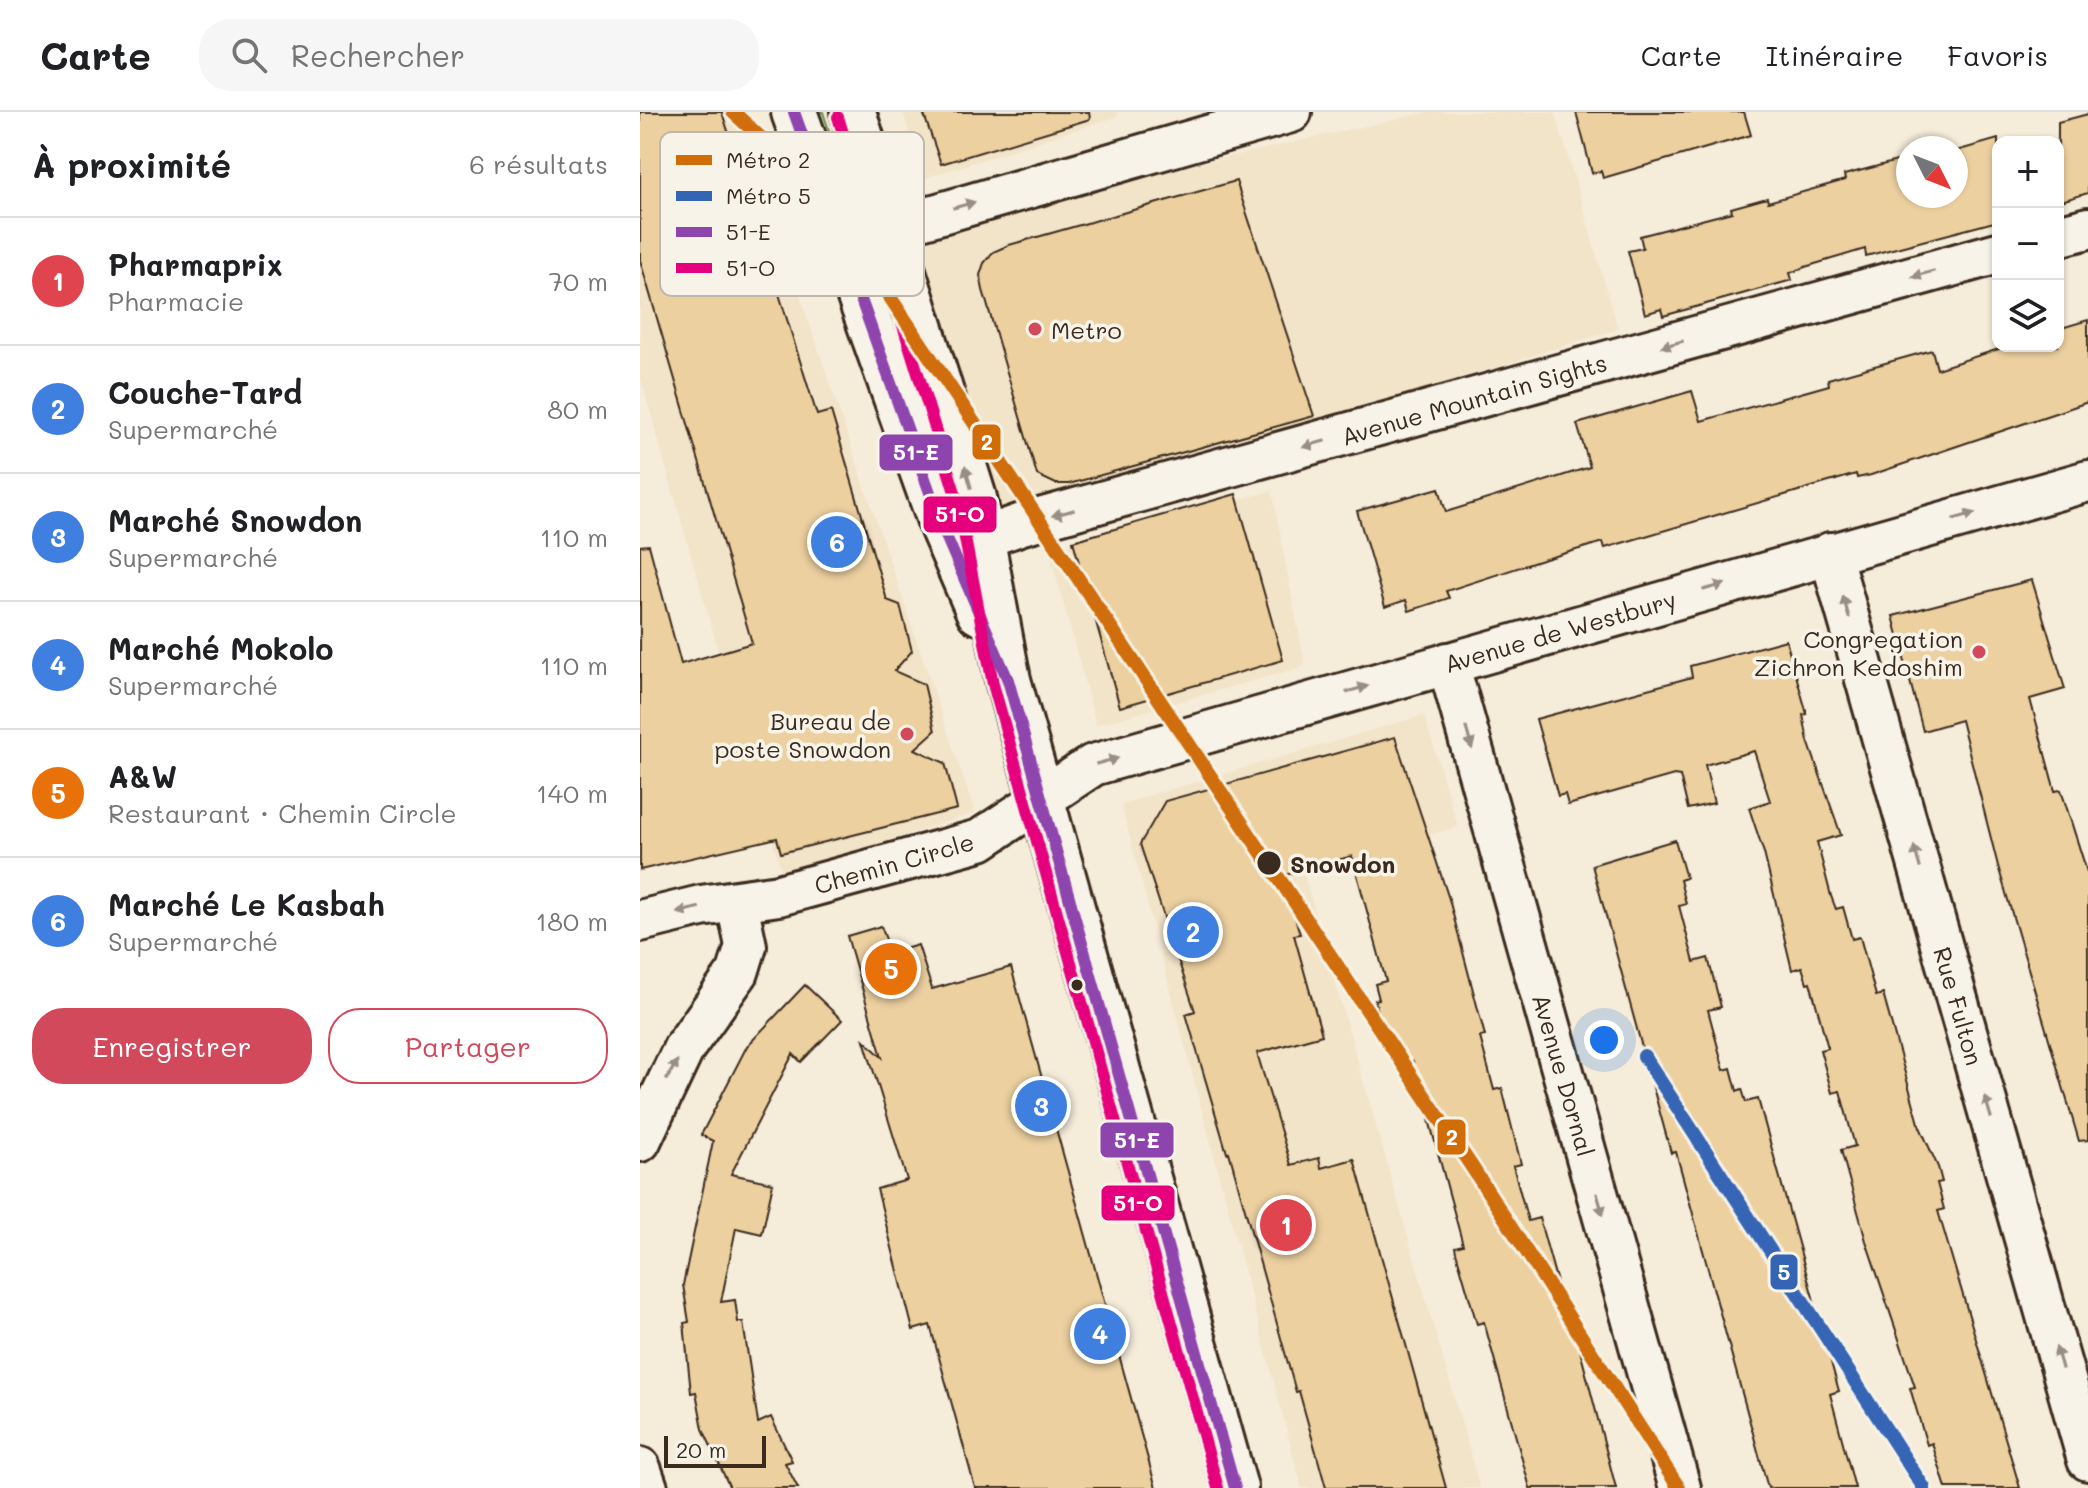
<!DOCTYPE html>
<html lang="fr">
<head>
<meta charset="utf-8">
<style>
  body { margin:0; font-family:Mali,sans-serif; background:#f6f6f6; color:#202124 }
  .controls { position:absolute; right:24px; top:24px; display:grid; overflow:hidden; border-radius:16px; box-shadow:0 2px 6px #0004 }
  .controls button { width:72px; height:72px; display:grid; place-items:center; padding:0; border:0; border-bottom:2px solid #e0e0e0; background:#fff; color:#202124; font:40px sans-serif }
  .compass { position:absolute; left:1256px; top:24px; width:72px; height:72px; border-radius:50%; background:#fff; box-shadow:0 2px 6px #0004; rotate:132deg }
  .scale { position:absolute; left:24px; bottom:20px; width:102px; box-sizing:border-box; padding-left:8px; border:4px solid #3b2a1e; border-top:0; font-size:22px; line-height:28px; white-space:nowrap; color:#3b2a1e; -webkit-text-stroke:6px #f7f3e8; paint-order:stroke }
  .you { position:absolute; left:964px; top:928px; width:28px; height:28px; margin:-20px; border:6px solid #fff; border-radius:50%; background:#1a73e8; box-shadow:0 0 0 12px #1a73e833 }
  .badge { display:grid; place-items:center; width:52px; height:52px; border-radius:50%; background:#d1495b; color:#fff; font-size:26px; font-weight:700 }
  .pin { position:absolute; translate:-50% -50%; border:4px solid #fff; box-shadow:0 2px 8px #0006 }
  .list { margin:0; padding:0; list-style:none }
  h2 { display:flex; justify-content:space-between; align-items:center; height:104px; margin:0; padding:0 32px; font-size:34px }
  h2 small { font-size:26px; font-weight:400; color:#757577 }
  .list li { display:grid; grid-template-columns:52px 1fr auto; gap:24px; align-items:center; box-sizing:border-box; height:128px; padding:0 32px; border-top:2px solid #e0e0e0 }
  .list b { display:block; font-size:30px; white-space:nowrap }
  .list p { margin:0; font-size:26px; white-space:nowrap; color:#757577 }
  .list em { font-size:26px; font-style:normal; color:#757577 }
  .actions { display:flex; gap:16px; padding:24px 32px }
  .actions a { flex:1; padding:18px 0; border:2px solid #d1495b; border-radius:32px; text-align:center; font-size:28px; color:#d1495b }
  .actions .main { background:#d1495b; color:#fff }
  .icon { flex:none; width:44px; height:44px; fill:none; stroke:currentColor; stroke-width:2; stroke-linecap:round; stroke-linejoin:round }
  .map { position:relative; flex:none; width:1448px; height:1376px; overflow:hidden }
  header { display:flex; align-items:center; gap:48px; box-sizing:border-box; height:112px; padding:0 40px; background:#fff; border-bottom:2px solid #e0e0e0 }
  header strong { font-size:38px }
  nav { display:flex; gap:44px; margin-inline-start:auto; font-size:28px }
  .search { width:560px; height:72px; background:#f6f6f6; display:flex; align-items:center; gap:20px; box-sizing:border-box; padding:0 28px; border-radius:32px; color:#757577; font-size:30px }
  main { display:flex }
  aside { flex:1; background:#fff }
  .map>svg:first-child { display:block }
</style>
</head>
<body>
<header>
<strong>Carte</strong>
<div class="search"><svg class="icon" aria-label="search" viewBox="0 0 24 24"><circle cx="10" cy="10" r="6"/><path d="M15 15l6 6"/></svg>Rechercher</div>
<nav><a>Carte</a><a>Itinéraire</a><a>Favoris</a></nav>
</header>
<main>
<aside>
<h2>À proximité<small>6 résultats</small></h2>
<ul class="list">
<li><span class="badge" style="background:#e0444e">1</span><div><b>Pharmaprix</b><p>Pharmacie</p></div><em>70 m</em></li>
<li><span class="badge" style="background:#3f7fe0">2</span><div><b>Couche-Tard</b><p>Supermarché</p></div><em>80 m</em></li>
<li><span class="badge" style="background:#3f7fe0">3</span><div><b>Marché Snowdon</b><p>Supermarché</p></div><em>110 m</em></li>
<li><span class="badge" style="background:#3f7fe0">4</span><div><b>Marché Mokolo</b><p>Supermarché</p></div><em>110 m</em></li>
<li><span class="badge" style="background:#e8710a">5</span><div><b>A&amp;W</b><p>Restaurant · Chemin Circle</p></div><em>140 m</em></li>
<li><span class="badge" style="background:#3f7fe0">6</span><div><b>Marché Le Kasbah</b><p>Supermarché</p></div><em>180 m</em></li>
</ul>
<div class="actions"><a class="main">Enregistrer</a><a>Partager</a></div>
</aside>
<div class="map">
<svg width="1448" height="1376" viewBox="0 0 1448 1376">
  <rect width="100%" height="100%" fill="#f5ecda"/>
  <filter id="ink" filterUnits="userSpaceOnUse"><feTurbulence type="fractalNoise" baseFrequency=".0125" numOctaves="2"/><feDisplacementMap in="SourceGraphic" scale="16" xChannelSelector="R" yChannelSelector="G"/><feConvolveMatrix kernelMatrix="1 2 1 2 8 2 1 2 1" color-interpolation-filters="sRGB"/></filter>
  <g filter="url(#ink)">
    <!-- built -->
    <g fill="#f2e4c9">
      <path d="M0,0h98l237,701 -193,61 -142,-498z"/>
      <path d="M263,0h214l1,4 -196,63z"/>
      <path d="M789,0h126l63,217 -614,191 -90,-293z"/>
      <path d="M632,379l33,175 -209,59 -47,-176z"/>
      <path d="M784,603l34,112 -155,44 177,617h-178l-181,-684z"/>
    </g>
    <!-- green -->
    <path fill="#aedd9c" stroke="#74845d" stroke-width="2" d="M172,0h11l21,64 -10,3z"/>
    <!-- building -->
    <g fill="#ecd0a0" stroke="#3b2a1e" stroke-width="2">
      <path d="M0,0h82l95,303 14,-4 56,189 13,5 12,46 -18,20 30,13 11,47 -20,18 30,14 12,46 -176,44 -4,-15 -137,32v-324l9,-1 32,119 71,-21 -112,-383z"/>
      <path d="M283,0h166l1,7 -149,45z"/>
      <path d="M936,0h168l7,23 -148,43 -2,-7 -9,2z"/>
      <path d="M1448,2v79l-30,9v-80z"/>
      <path d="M1358,27v82l-132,35 -1,-7 -60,18 -15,6 2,7 -129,36 -2,-7 -16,5 -17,-63 15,-3 -3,-12 92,-24 -1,-4 36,-10 1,4 77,-22 -1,-5 64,-17v38h48v-45z"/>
      <path d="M596,69l78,235 -245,68h-13l-19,-9 -54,-185 -3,-15 4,-12 9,-11 16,-7z"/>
      <path d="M1448,208v82l-217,73 -14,3 -1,-4 -251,74 -2,-6 -64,19 -93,30 3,7 -40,13 -3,-11 -21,7 -28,-96 82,-23 7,24 144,-45 -13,-43 115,-33 9,30 128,-36 -1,-6 104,-29 5,19 71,-23h50v-17z"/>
      <path d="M596,382l47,166 -163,47 -47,-166z"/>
      <path d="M1392,468l33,109 -35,10 25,92 6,-1 27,85v265l-9,1 -81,-275 -37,-146 -38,11 -30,-115z"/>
      <path d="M1146,528l21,74 -4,1 5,26 33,94 -24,7 14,54 5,13 7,-2 9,32 8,-2 16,59 7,-2 37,133 18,40 4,15 -5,1 7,26 -6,2 82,277h-74l-14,-45 -5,2 -17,-57 5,-1 -49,-146 -25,-91 14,-4 -15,-55 -8,2 -12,-43 8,-2 -18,-66 -3,1 -5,-16 -10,3 -28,-117 -15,-45 21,-7 -16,-50 -49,14 9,38 -26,6 -8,-33 -6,-1 -106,30 -3,-11 -7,2 -22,-77 156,-42 -2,-11z"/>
      <path d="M755,625l54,162 36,137 -5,1 14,53 8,-2 19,76 -8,2 15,55 11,-3 30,107 4,-1 43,164h-86l-46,-166 -7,2 -21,-72 -1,-5 8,-2 -50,-184 -16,4 -6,-22 -4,1 -12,-44 4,-1 -4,-15 11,-3 -34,-125 -70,20 18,58 -6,1 28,100 -65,18 34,112 28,-7 2,10 33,-9 92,329h-120l-27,-97 -3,1 -67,-240 -2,1 -41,-139 9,-3 -55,-167 25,-43z"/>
      <path d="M1035,728l11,38 -6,2 6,24 -7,2 15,56 14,-4 13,49 -13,3 16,60 7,-2 6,23 5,-2 4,13 12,-3 81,292 -9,3 25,94h-87l-92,-336 -5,1 -79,-288z"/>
      <path d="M241,814l10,27 27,-8 14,44 79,-22 145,521h-181l-45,-163 -17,5 -36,-141 30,-9 -43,-140 18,17 -35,-121z"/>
      <path d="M165,873l37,35 -41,42 -8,-8 -62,120 42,9 -11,51 -26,-6 -15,74 14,-2 3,22h5l15,101 13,-6 21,44 -7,2 13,25h-68l-27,-59 -7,-37 -5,1 -7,-70 5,-1 -6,-37 30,-144 -12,-6 46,-89z"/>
    </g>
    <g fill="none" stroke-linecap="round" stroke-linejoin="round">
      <defs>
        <g id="street">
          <path d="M1418,124l30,-8"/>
          <path d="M201,130l450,-130"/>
          <path d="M311,437l71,-25 976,-271"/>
          <path d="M1190,441l258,907"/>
          <path d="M808,551l232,825"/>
          <path d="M0,809l61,-15 78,-11 201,-55 113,-75 995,-284"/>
          <path d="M0,1029l44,-93 54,-76 8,-26 -9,-43"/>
          <path d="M0,1356l7,20"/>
        </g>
        <g id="secondary">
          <path d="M154,0l149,417 36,83"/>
          <path d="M213,0l121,386 34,182 227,808"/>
        </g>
      </defs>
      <!-- street casing -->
      <use href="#street" stroke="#3b2a1e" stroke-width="46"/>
      <!-- secondary casing -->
      <use href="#secondary" stroke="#3b2a1e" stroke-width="50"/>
      <!-- street -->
      <use href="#street" stroke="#f7f3e8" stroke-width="40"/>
      <!-- secondary -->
      <use href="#secondary" stroke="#f7f3e8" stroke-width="44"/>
      <defs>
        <path id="bus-1" d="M154,0l149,417 65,151 227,808"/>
        <path id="bus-2" d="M198,5l120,385 35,182 225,804"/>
      </defs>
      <!-- bus-1 casing -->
      <use href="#bus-1" stroke="#f7f3e8" stroke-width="18"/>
      <!-- bus-2 casing -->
      <use href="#bus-2" stroke="#f7f3e8" stroke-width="18"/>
      <!-- bus-1 -->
      <use href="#bus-1" stroke="#8e44ad" stroke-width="12"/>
      <!-- bus-2 -->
      <use href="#bus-2" stroke="#e5007d" stroke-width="12"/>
      <defs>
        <path id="metro-1" d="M93,0l68,63 32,37 639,955 207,321"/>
        <path id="metro-2" d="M1004,944l280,432"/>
      </defs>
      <!-- metro-1 casing -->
      <use href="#metro-1" stroke="#f7f3e8" stroke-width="20"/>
      <!-- metro-2 casing -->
      <use href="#metro-2" stroke="#f7f3e8" stroke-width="20"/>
      <!-- metro-1 -->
      <use href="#metro-1" stroke="#d06d07" stroke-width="14"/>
      <!-- metro-2 -->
      <use href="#metro-2" stroke="#3465b4" stroke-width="14"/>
    </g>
    <!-- one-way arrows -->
    <defs><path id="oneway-solid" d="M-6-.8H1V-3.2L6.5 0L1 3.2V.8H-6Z" transform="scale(2)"/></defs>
    <g fill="#998e83">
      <use href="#oneway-solid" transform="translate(324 93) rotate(-16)"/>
      <use href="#oneway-solid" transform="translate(1283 162) rotate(164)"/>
      <use href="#oneway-solid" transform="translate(1032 232) rotate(165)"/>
      <use href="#oneway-solid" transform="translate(674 332) rotate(164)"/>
      <use href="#oneway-solid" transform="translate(328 365) rotate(-106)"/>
      <use href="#oneway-solid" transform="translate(423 401) rotate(165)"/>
      <use href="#oneway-solid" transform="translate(1324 404) rotate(-16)"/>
      <use href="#oneway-solid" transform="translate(1074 475) rotate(-16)"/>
      <use href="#oneway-solid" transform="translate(1206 495) rotate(-106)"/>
      <use href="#oneway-solid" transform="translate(717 577) rotate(-16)"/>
      <use href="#oneway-solid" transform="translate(829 626) rotate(74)"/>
      <use href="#oneway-solid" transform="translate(467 649) rotate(-15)"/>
      <use href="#oneway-solid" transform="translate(1277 745) rotate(-106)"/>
      <use href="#oneway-solid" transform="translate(48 798) rotate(167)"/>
      <use href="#oneway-solid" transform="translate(32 958) rotate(-61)"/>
      <use href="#oneway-solid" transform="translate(1348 995) rotate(-106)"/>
      <use href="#oneway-solid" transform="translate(960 1092) rotate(74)"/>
      <use href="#oneway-solid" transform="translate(1419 1246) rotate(-106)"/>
    </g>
  </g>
  <!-- markers -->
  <g fill="#d1495b" stroke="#f7f3e8" stroke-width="3">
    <circle cx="395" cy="217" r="8"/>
    <circle cx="1339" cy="540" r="8"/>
    <circle cx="267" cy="622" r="8"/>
  </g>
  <g fill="#3b2a1e" stroke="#f7f3e8" stroke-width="3">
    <circle cx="629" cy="751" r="13"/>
    <circle cx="437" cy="873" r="7"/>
  </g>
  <g text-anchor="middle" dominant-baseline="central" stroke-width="7" stroke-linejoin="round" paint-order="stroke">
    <!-- poi labels -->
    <g font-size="24" fill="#3b2a1e" stroke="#f7f3e8" text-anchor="end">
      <text x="411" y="217" text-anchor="start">Metro</text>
      <text x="1323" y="526">Congregation<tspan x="1323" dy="28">Zichron Kedoshim</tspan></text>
      <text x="251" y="608">Bureau de<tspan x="251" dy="28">poste Snowdon</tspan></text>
    </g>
    <!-- street labels -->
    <g font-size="24" fill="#3b2a1e" stroke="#f7f3e8">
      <text transform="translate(834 287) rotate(-16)">Avenue Mountain Sights</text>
      <text transform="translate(920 519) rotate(-16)">Avenue de Westbury</text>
      <text transform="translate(254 751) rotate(-16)">Chemin Circle</text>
      <text transform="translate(1319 894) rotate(74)">Rue Fulton</text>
      <text transform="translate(924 963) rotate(74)">Avenue Dornal</text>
    </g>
    <!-- stop labels -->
    <g font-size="24" font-weight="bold" fill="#3b2a1e" stroke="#f7f3e8" text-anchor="start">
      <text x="650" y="751">Snowdon</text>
    </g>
  </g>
  <!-- legend -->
  <rect x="20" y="20" width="264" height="164" rx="12" fill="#f7f3e8" stroke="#bfb7ab" stroke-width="2"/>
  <rect x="36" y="43" width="36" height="10" fill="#d06d07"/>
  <rect x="36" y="79" width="36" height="10" fill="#3465b4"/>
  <rect x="36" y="115" width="36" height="10" fill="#8e44ad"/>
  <rect x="36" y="151" width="36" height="10" fill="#e5007d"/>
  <g font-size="22" fill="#3b2a1e">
    <text x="86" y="56">Métro 2</text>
    <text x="86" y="92">Métro 5</text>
    <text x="86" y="128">51-E</text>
    <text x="86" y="164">51-O</text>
  </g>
  <g stroke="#f7f3e8" stroke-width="3">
    <rect x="331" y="311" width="31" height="38" rx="8" fill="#d06d07"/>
    <rect x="238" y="321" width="76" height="39" rx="8" fill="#8e44ad"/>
    <rect x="282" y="383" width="76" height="39" rx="8" fill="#e5007d"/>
    <rect x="796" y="1006" width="31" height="38" rx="8" fill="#d06d07"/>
    <rect x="459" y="1009" width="76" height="38" rx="8" fill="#8e44ad"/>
    <rect x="460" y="1072" width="76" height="38" rx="8" fill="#e5007d"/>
    <rect x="1129" y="1141" width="30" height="38" rx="8" fill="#3465b4"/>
  </g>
  <g font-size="22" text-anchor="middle" font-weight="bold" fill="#fff">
    <text x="347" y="338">2</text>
    <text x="276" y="348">51-E</text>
    <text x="320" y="410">51-O</text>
    <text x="812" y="1033">2</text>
    <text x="497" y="1036">51-E</text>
    <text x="498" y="1099">51-O</text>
    <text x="1144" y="1168">5</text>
  </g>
</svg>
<div class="controls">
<button>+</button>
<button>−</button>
<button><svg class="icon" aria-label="layers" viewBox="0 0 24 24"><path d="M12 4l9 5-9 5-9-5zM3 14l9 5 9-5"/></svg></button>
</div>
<svg class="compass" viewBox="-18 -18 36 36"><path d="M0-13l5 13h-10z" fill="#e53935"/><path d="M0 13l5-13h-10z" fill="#757577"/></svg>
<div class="scale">20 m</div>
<div class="you"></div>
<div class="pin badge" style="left:646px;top:1113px;background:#e0444e">1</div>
<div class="pin badge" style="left:553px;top:820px;background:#3f7fe0">2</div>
<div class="pin badge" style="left:401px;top:994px;background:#3f7fe0">3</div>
<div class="pin badge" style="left:460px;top:1222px;background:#3f7fe0">4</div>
<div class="pin badge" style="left:251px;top:857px;background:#e8710a">5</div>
<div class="pin badge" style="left:197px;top:430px;background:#3f7fe0">6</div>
</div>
</main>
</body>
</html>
